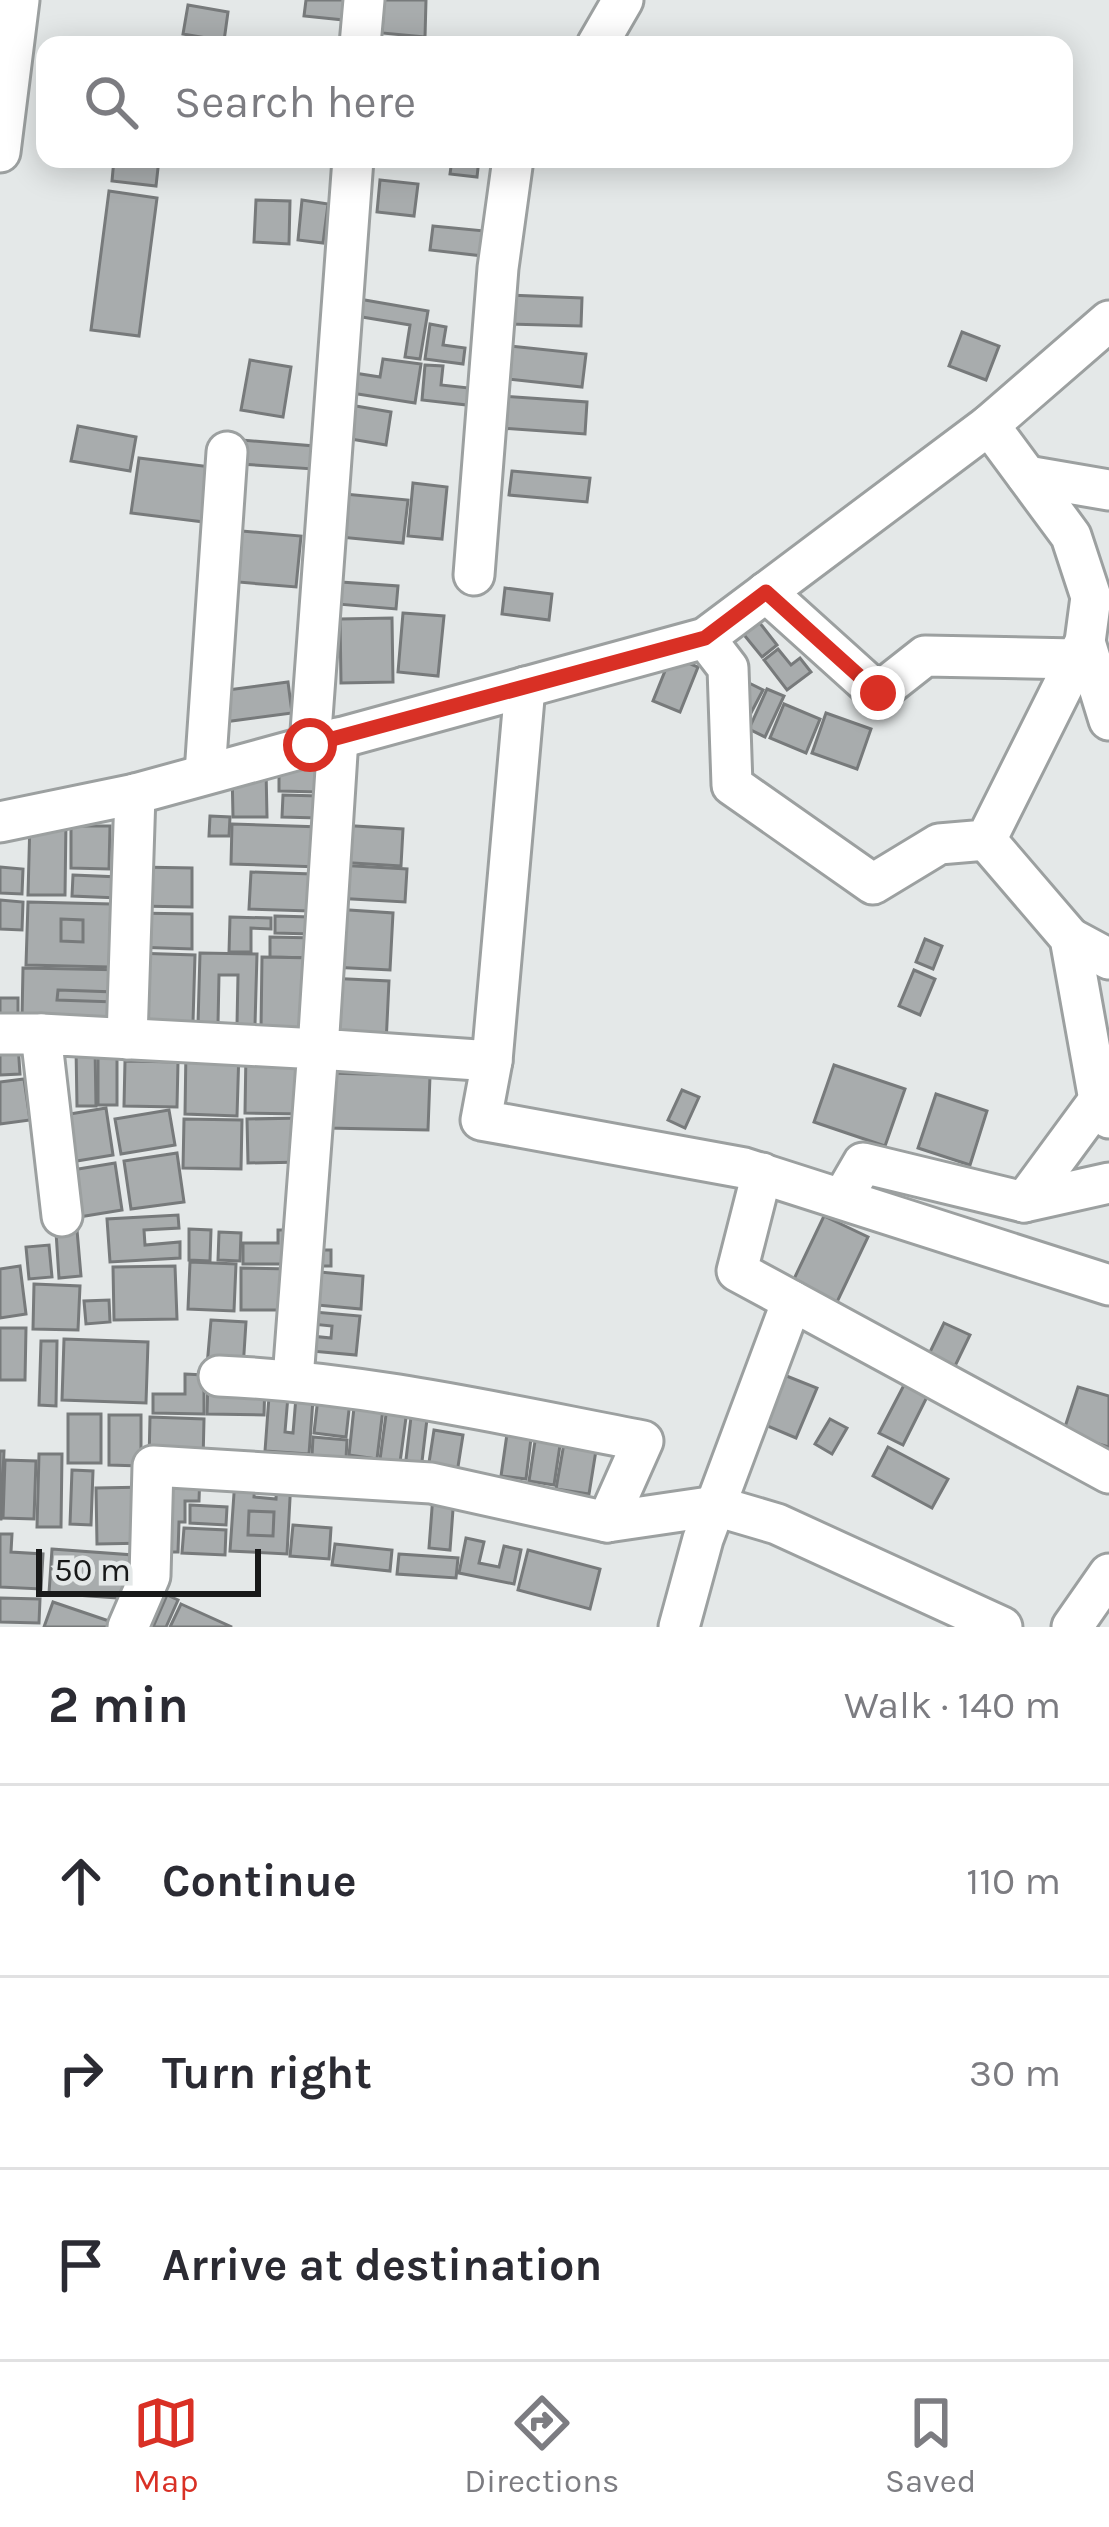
<!DOCTYPE html>
<html lang="en">
<head>
<meta charset="utf-8">
<style>
  body { margin:0; font-family:Karla,sans-serif; background:#f2f2f3; color:#2b2b33 }
  .scale { position:absolute; left:36px; bottom:30px; width:225px; box-sizing:border-box; padding-left:12px; border:6px solid #181919; border-top:0; font-size:33px; line-height:42px; white-space:nowrap; color:#181919; -webkit-text-stroke:9px #e4e8e8; paint-order:stroke }
  .stop { position:absolute; width:36px; height:36px; margin:-27px; border:9px solid #d93025; border-radius:50%; background:#fff }
  .stop.end { background:#d93025; border-color:#fff; box-shadow:0 3px 12px #0008 }
  .list { margin:0; padding:0; list-style:none }
  h2 { display:flex; justify-content:space-between; align-items:center; height:156px; margin:0; padding:0 48px; font-size:51px }
  h2 small { font-size:39px; font-weight:400; color:#7c7c81 }
  .list li { display:grid; grid-template-columns:78px 1fr auto; gap:36px; align-items:center; box-sizing:border-box; height:192px; padding:0 48px; border-top:3px solid #e1e1e2 }
  .list b { display:block; font-size:45px; white-space:nowrap }
  .list em { font-size:39px; font-style:normal; color:#7c7c81 }
  .icon { flex:none; width:66px; height:66px; fill:none; stroke:currentColor; stroke-width:2; stroke-linecap:round; stroke-linejoin:round }
  .map { position:relative; flex:none; width:1109px; height:1627px; overflow:hidden }
  .search { position:absolute; background:#fff; box-shadow:0 6px 30px #0003; left:36px; right:36px; top:36px; height:132px; display:flex; align-items:center; gap:30px; box-sizing:border-box; padding:0 42px; border-radius:24px; color:#7c7c81; font-size:45px }
  .sheet { height:732px; background:#fff }
  nav { display:flex; justify-content:space-around; align-items:center; box-sizing:border-box; height:168px; border-top:3px solid #e1e1e2; background:#fff; font-size:33px; color:#7c7c81 }
  nav a { display:grid; justify-items:center; gap:6px }
  nav .on { color:#d93025 }
  .map>svg:first-child { display:block }
</style>
</head>
<body>
<div class="map">
<svg width="1109" height="1627" viewBox="0 0 1109 1627">
  <rect width="100%" height="100%" fill="#e4e8e8"/>
  <!-- building -->
  <g fill="#a8acad" stroke="#777a7b" stroke-width="3">
    <path d="M306,0h40l-2,20 -40,-4z"/>
    <path d="M384,0h42l-1,37 -43,-4z"/>
    <path d="M188,5l40,7 -4,29 -41,-7z"/>
    <path d="M114,159h45l-3,27 -44,-5z"/>
    <path d="M452,159h27l-2,18 -27,-3z"/>
    <path d="M380,180l38,4 -4,32 -37,-4z"/>
    <path d="M109,191l48,7 -18,138 -48,-6z"/>
    <path d="M256,200l34,1 -1,43 -35,-2z"/>
    <path d="M302,200l26,4 -5,39 -25,-3z"/>
    <path d="M433,226l52,5 -2,25 -53,-6z"/>
    <path d="M508,295l74,3 -1,28 -73,-2z"/>
    <path d="M359,299l69,12 -8,48 -15,-2 5,-32 -54,-9z"/>
    <path d="M430,324l16,3 -3,18 22,3 -2,16 -38,-5z"/>
    <path d="M962,332l37,14 -13,34 -37,-14z"/>
    <path d="M510,346l76,8 -4,33 -75,-8z"/>
    <path d="M383,359l38,5 -6,39 -70,-11 3,-20 32,5z"/>
    <path d="M250,360l41,7 -8,50 -42,-7z"/>
    <path d="M425,365l18,1 -2,19 28,3 -2,17 -45,-5z"/>
    <path d="M502,396l85,6 -2,32 -85,-6z"/>
    <path d="M350,405l41,7 -5,33 -41,-7z"/>
    <path d="M78,426l58,11 -6,34 -59,-10z"/>
    <path d="M241,440l73,6 -1,23 -73,-5z"/>
    <path d="M139,458l80,10 -7,55 -81,-10z"/>
    <path d="M512,471l78,7 -3,24 -78,-7z"/>
    <path d="M413,483l34,4 -5,52 -34,-3z"/>
    <path d="M334,493l74,7 -5,43 -74,-7z"/>
    <path d="M230,530l71,6 -5,51 -70,-6z"/>
    <path d="M326,581l72,5 -2,23 -71,-6z"/>
    <path d="M505,588l47,6 -3,26 -47,-6z"/>
    <path d="M403,613l41,3 -6,60 -40,-4z"/>
    <path d="M752,613l25,32 -15,12 -26,-32z"/>
    <path d="M392,618l1,64 -52,1 -1,-64z"/>
    <path d="M778,649l13,16 9,-7 11,14 -24,18 -23,-30z"/>
    <path d="M671,656l27,11 -18,45 -27,-11z"/>
    <path d="M745,681l18,9 -22,42z"/>
    <path d="M288,682l4,31 -68,9 -4,-31z"/>
    <path d="M767,689l17,7 -19,41 -16,-8z"/>
    <path d="M784,704l36,15 -14,34 -36,-15z"/>
    <path d="M826,713l45,16 -14,40 -45,-16z"/>
    <path d="M279,758h40v34l-40,-1z"/>
    <path d="M232,769h34l1,48h-34z"/>
    <path d="M283,795l36,1 -1,22 -36,-1z"/>
    <path d="M210,816l20,1 -1,19h-20z"/>
    <path d="M30,820l36,1 -1,74h-37z"/>
    <path d="M232,824l89,3 -2,40 -88,-3z"/>
    <path d="M339,825l64,4 -2,37 -64,-4z"/>
    <path d="M71,826h39l-1,43 -38,-1z"/>
    <path d="M337,865l70,4 -2,33 -70,-4z"/>
    <path d="M0,867l23,2 -1,25 -22,-1z"/>
    <path d="M137,867l55,1v39l-56,-1z"/>
    <path d="M251,872l61,2 -2,37 -61,-2z"/>
    <path d="M73,875l46,2 -1,21 -46,-2z"/>
    <path d="M0,900l23,2 -1,28 -22,-1z"/>
    <path d="M28,902l83,2 -2,63 -83,-2z"/>
    <path d="M334,909l59,4 -3,57 -59,-3z"/>
    <path d="M135,913l57,1v35l-58,-2z"/>
    <path d="M275,916l36,1v17l-36,-1z"/>
    <path d="M230,917l41,1v11l-20,-1v24h-22z"/>
    <path d="M61,919l22,1v22l-22,-1z"/>
    <path d="M270,937l46,1 -1,20 -45,-1z"/>
    <path d="M925,939l17,7 -9,23 -17,-7z"/>
    <path d="M134,953l61,2 -2,67 -61,-2z"/>
    <path d="M200,953l57,1 -2,71h-18l1,-50h-19l-1,49h-20z"/>
    <path d="M262,957l53,1 -1,72 -53,-1z"/>
    <path d="M23,968l104,2 -1,50 -104,-2z"/>
    <path d="M914,970l21,9 -15,36 -21,-9z"/>
    <path d="M327,978l62,3 -3,63 -62,-3z"/>
    <path d="M58,990l57,2v10l-58,-2z"/>
    <rect x="0" y="998" width="18" height="21"/>
    <path d="M18,1044l2,30 -20,1v-30z"/>
    <path d="M95,1046l1,60h-19l-1,-59z"/>
    <rect x="98" y="1047" width="19" height="58"/>
    <path d="M186,1049l53,1 -2,66 -52,-2z"/>
    <path d="M246,1052l60,2 -2,60 -59,-1z"/>
    <path d="M125,1061l53,1 -1,45 -53,-1z"/>
    <path d="M834,1065l71,24 -20,57 -71,-24z"/>
    <path d="M328,1073l102,3 -2,54 -102,-2z"/>
    <path d="M24,1079l6,41 -30,4v-42z"/>
    <path d="M682,1090l17,7 -14,31 -17,-8z"/>
    <path d="M936,1094l51,17 -17,54 -52,-17z"/>
    <path d="M106,1108l7,47 -48,8 -7,-47z"/>
    <path d="M169,1110l6,35 -54,9 -6,-35z"/>
    <path d="M303,1118l1,44 -56,1 -1,-44z"/>
    <path d="M184,1119l58,1 -1,49 -58,-1z"/>
    <path d="M177,1153l7,49 -53,7 -7,-48z"/>
    <path d="M115,1163l7,47 -49,8 -7,-47z"/>
    <path d="M178,1215l1,13 -35,2 1,15 35,-3v16l-70,4 -3,-43z"/>
    <path d="M824,1216l44,21 -31,65 -44,-21z"/>
    <path d="M189,1229l22,1 -1,31 -21,-1z"/>
    <path d="M77,1230l4,46 -22,2 -3,-46z"/>
    <path d="M278,1230h19v34h-54v-21h35z"/>
    <path d="M219,1232l22,1 -1,28 -22,-1z"/>
    <path d="M49,1245l3,32 -23,2 -3,-32z"/>
    <rect x="312" y="1250" width="19" height="16"/>
    <path d="M190,1262l46,2 -2,47 -46,-2z"/>
    <path d="M20,1266l6,48 -26,4v-49z"/>
    <path d="M175,1266l2,53 -63,1 -1,-53z"/>
    <path d="M241,1268l49,1 -1,41h-48z"/>
    <path d="M309,1271l54,5 -2,33 -55,-5z"/>
    <path d="M34,1284l46,2 -2,44 -45,-1z"/>
    <path d="M109,1300l1,22 -24,2 -2,-23z"/>
    <path d="M303,1311l57,5 -4,39 -56,-5 1,-15 30,3 1,-12 -30,-3z"/>
    <path d="M211,1320l35,2 -3,47 -36,-3z"/>
    <path d="M944,1323l26,12 -15,31 -26,-12z"/>
    <path d="M0,1328h26l-1,52h-25z"/>
    <path d="M64,1339l84,3 -2,61 -84,-3z"/>
    <path d="M41,1341h16l-1,65 -17,-1z"/>
    <path d="M779,1373l38,15 -21,50 -38,-16z"/>
    <path d="M185,1374l19,1v39l-51,-1v-19h32z"/>
    <path d="M208,1380l57,2 -1,33 -57,-1z"/>
    <path d="M270,1383l19,1 -4,48 8,1 4,-48 17,1 -5,68 -44,-3z"/>
    <path d="M904,1385l23,12 -24,48 -24,-12z"/>
    <path d="M1078,1387l31,9v51l-46,-14z"/>
    <path d="M319,1389l32,3 -5,45 -32,-4z"/>
    <path d="M355,1398l29,3 -7,58 -28,-4z"/>
    <path d="M387,1407l20,3 -8,60 -20,-3z"/>
    <rect x="68" y="1414" width="33" height="49"/>
    <path d="M109,1415h32v51l-32,-1z"/>
    <path d="M150,1417l54,2 -1,43 -54,-1z"/>
    <path d="M411,1417l16,2 -6,51 -16,-2z"/>
    <path d="M830,1419l17,9 -15,26 -17,-10z"/>
    <path d="M508,1427l24,3 -6,49 -25,-3z"/>
    <path d="M537,1428l25,4 -8,53 -25,-4z"/>
    <path d="M434,1430l29,5 -6,38 -29,-4z"/>
    <path d="M566,1432l32,6 -9,56 -33,-5z"/>
    <path d="M313,1437l34,3 -1,19 -34,-3z"/>
    <path d="M888,1447l60,32 -16,29 -59,-32z"/>
    <path d="M0,1451h4l-3,68h-1z"/>
    <path d="M39,1454h23l-1,73h-24z"/>
    <path d="M5,1460l31,1 -2,58 -31,-1z"/>
    <path d="M72,1470l21,1 -2,54 -21,-1z"/>
    <path d="M158,1471l42,1 -1,29h-14v21h-6l-1,30h-22z"/>
    <path d="M235,1479l20,1 -1,17 22,2 1,-20 14,1 -4,74 -57,-3z"/>
    <path d="M148,1487l1,56 -52,1 -1,-56z"/>
    <path d="M433,1495l21,1 -4,54 -21,-2z"/>
    <path d="M190,1505l37,2 -1,18 -36,-2z"/>
    <path d="M249,1511l25,1 -1,24 -25,-1z"/>
    <path d="M293,1525l38,3 -2,31 -39,-3z"/>
    <path d="M184,1528l42,2 -1,25 -43,-2z"/>
    <path d="M0,1534h12l-1,18 32,2 -2,35 -41,-2z"/>
    <path d="M466,1538l18,4 -5,21 20,4 5,-21 17,4 -7,34 -55,-11z"/>
    <path d="M335,1544l57,6 -2,21 -58,-6z"/>
    <path d="M52,1549l81,6 -3,44 -81,-6z"/>
    <path d="M528,1550l72,19 -10,40 -72,-19z"/>
    <path d="M399,1554l59,4 -2,20 -59,-4z"/>
    <path d="M167,1595l11,5 -12,27h-13z"/>
    <path d="M0,1598l40,1 -1,24 -39,-1z"/>
    <path d="M53,1602l56,19 -2,6h-63z"/>
    <path d="M181,1604l51,23h-62z"/>
  </g>
  <g fill="none" stroke-linecap="round" stroke-linejoin="round">
    <defs>
      <g id="minor">
        <path d="M360,45l4,-45"/>
        <path d="M597,45l26,-45"/>
        <path d="M0,152l19,-152"/>
        <path d="M1027,476l82,14"/>
        <path d="M474,575l24,-307 15,-109"/>
        <path d="M766,592l112,101 47,-37 151,3"/>
        <path d="M705,638l23,30 4,117 141,99 66,-40 47,-4 99,-198 6,-45 -20,-61 -82,-111"/>
        <path d="M1085,642l24,78"/>
        <path d="M338,738l-20,311 174,12 33,-374"/>
        <path d="M310,745l43,-586"/>
        <path d="M205,774l22,-322"/>
        <path d="M0,822l135,-28 570,-156 284,-213 120,-104"/>
        <path d="M986,840l84,98 29,162 10,18"/>
        <path d="M1070,938l39,21"/>
        <path d="M0,1034h41"/>
        <path d="M127,1039l8,-245"/>
        <path d="M492,1061l-11,59 263,48 365,117"/>
        <path d="M762,1173l-25,98 372,202"/>
        <path d="M842,1199l21,-36 161,39 75,-102 10,-8"/>
        <path d="M1024,1202l85,-19"/>
        <path d="M62,1216l-21,-182 277,15 -25,330"/>
        <path d="M219,1376c144,6 283,38 424,65l-36,81"/>
        <path d="M128,1627l22,-51 3,-110 278,17 176,39 109,-16 61,18 225,103"/>
        <path d="M679,1627l24,-88 89,-238"/>
        <path d="M1072,1627l37,-53"/>
      </g>
    </defs>
    <!-- minor casing -->
    <use href="#minor" stroke="#9ca0a0" stroke-width="45"/>
    <!-- minor -->
    <use href="#minor" stroke="#fff" stroke-width="39"/>
  </g>
  <g fill="none" stroke-linecap="round" stroke-linejoin="round">
    <!-- route -->
    <path stroke="#d93025" stroke-width="15" d="M310,745l395,-107 61,-46 112,101"/>
  </g>
</svg>
<div class="scale">50 m</div>
<div class="stop" style="left:310px;top:745px"></div>
<div class="stop end" style="left:878px;top:693px"></div>
<div class="search"><svg class="icon" aria-label="search" viewBox="0 0 24 24"><circle cx="10" cy="10" r="6"/><path d="M15 15l6 6"/></svg>Search here</div>
</div>
<section class="sheet">
<h2>2 min<small>Walk · 140 m</small></h2>
<ul class="list">
<li><svg class="icon" aria-label="ahead" viewBox="0 0 24 24"><path d="M12 20V5M6 11l6-6 6 6"/></svg><div><b>Continue</b></div><em>110 m</em></li>
<li><svg class="icon" aria-label="right" viewBox="0 0 24 24"><path d="M7 20v-9h11M14 6l5 5-5 5"/></svg><div><b>Turn right</b></div><em>30 m</em></li>
<li><svg class="icon" aria-label="arrive" viewBox="0 0 24 24"><path d="M6 21V4h12l-3 4 3 4H6"/></svg><div><b>Arrive at destination</b></div></li>
</ul>
</section>
<nav>
<a class="on"><svg class="icon" aria-label="map" viewBox="0 0 24 24"><path d="M3 6l6-2 6 2 6-2v14l-6 2-6-2-6 2zM9 4v14M15 6v14"/></svg>Map</a>
<a><svg class="icon" aria-label="directions" viewBox="0 0 24 24"><path d="M12 3l9 9-9 9-9-9zM9 14v-3h6M13 9l2 2-2 2"/></svg>Directions</a>
<a><svg class="icon" aria-label="saved" viewBox="0 0 24 24"><path d="M7 4h10v16l-5-4-5 4z"/></svg>Saved</a>
</nav>
</body>
</html>
